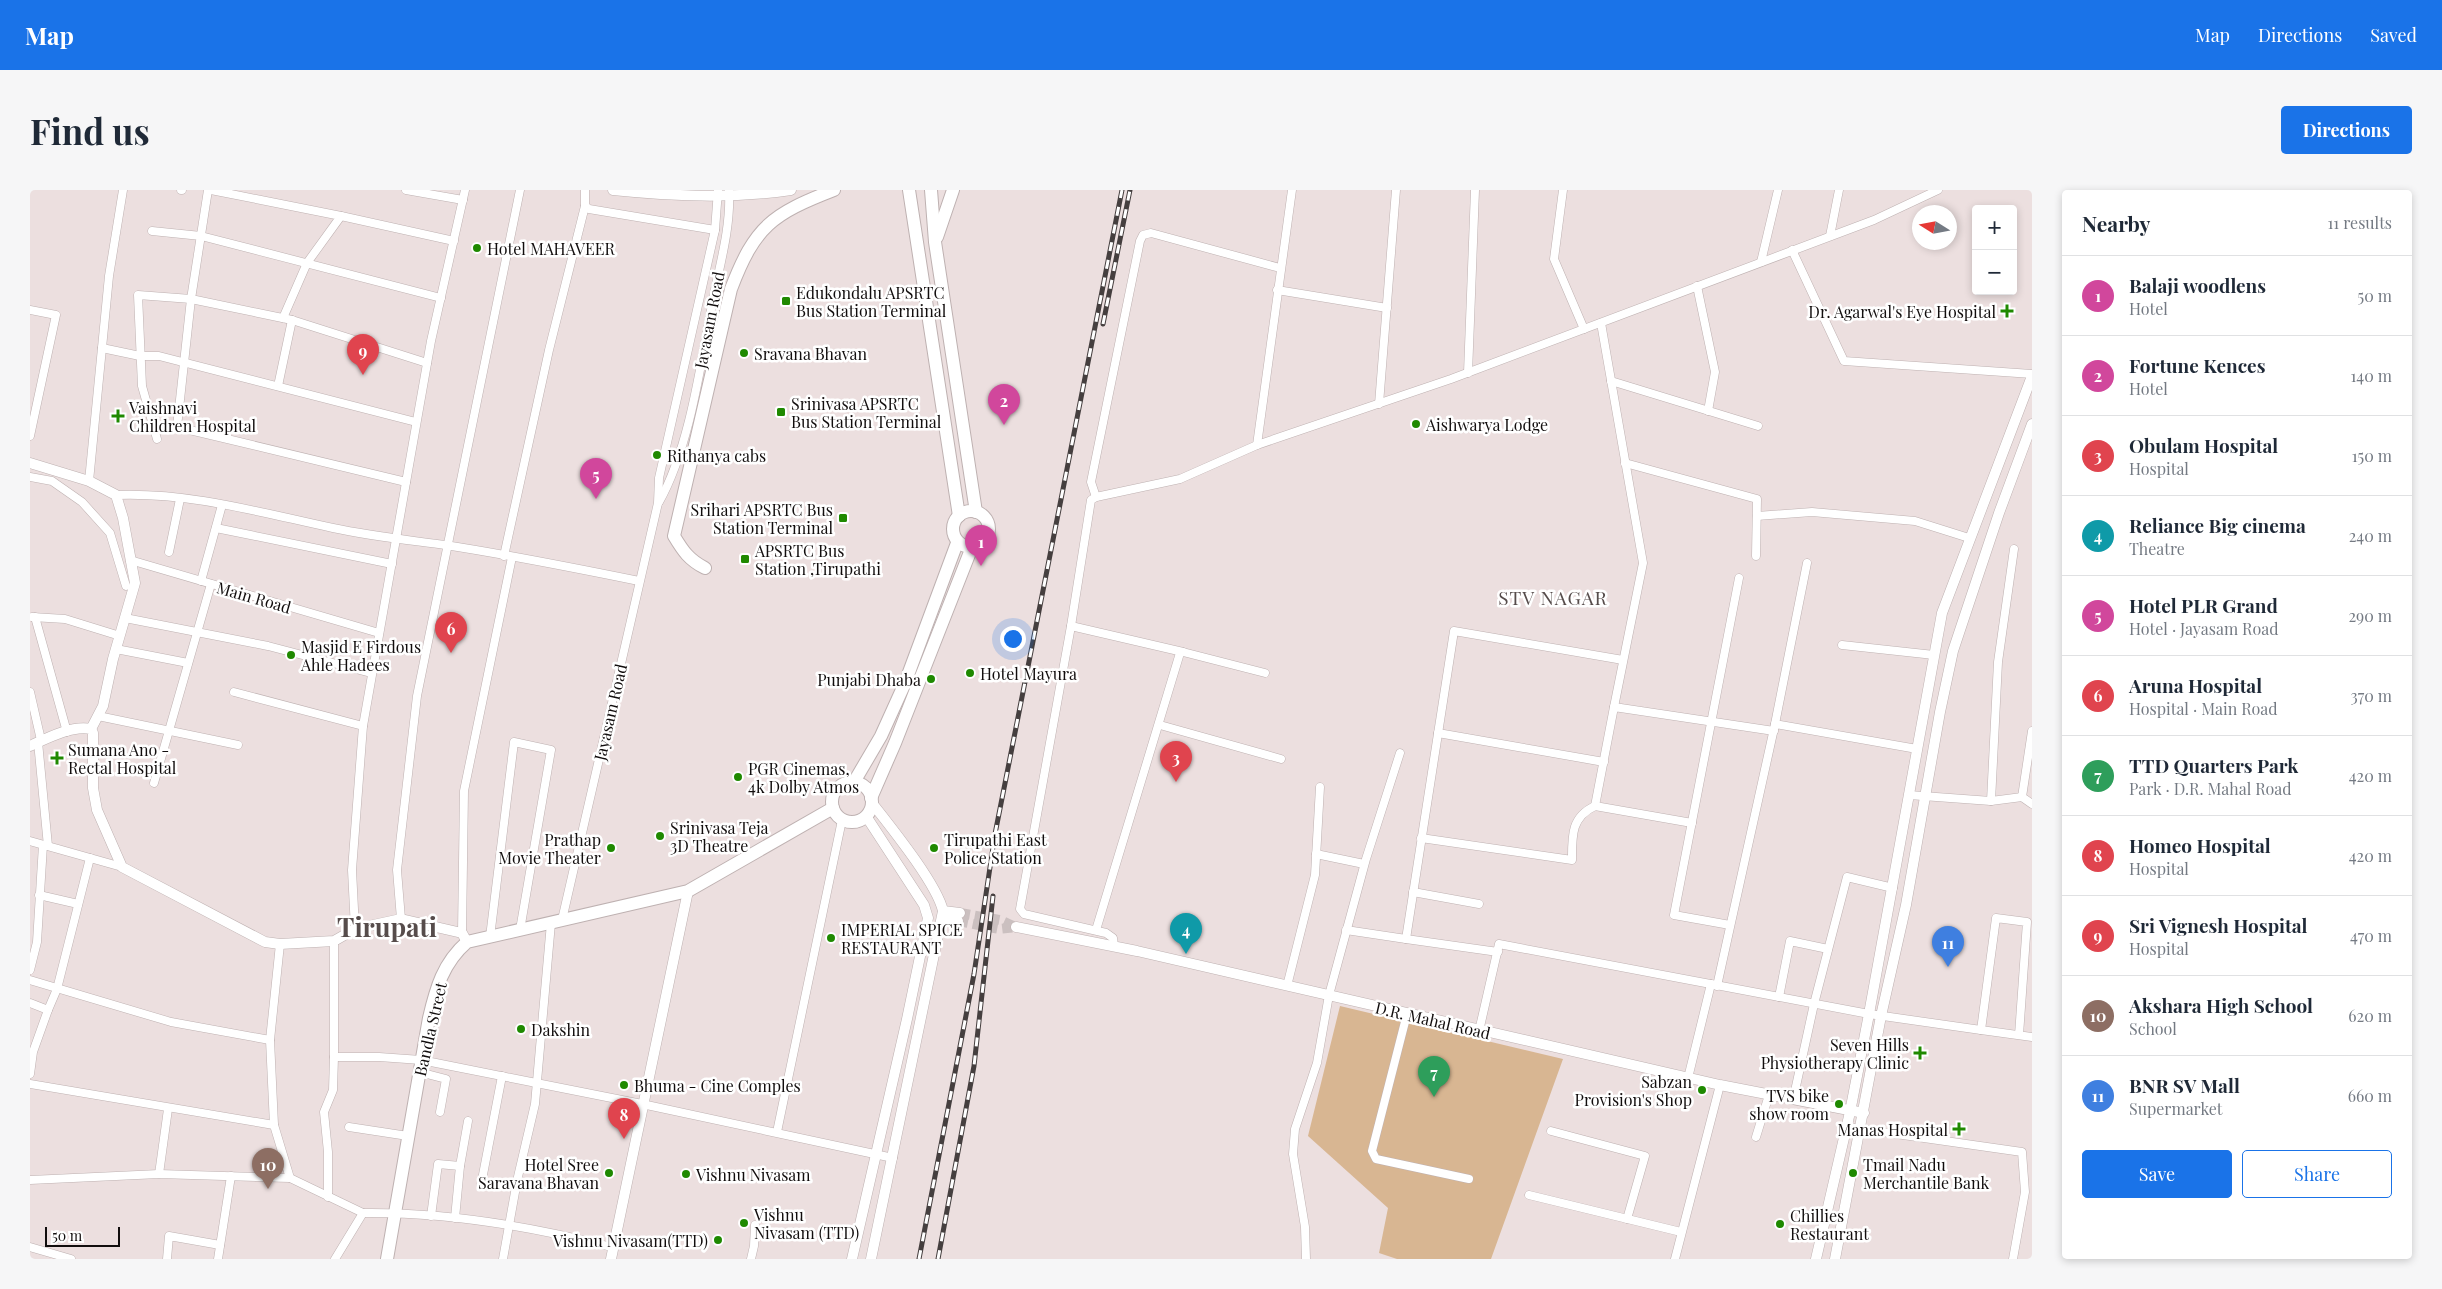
<!DOCTYPE html>
<html lang="en">
<head>
<meta charset="utf-8">
<style>
  body { margin:0; font-family:"Playfair Display",serif; background:#f6f6f7; color:#1f2937 }
  .controls { position:absolute; right:15px; top:15px; display:grid; overflow:hidden; border-radius:5px; box-shadow:0 2px 8px #0003 }
  .controls button { width:45px; height:45px; display:grid; place-items:center; padding:0; border:0; border-bottom:1px solid #e0e1e3; background:#fff; color:#1f2937; font:25px sans-serif }
  .compass { position:absolute; left:1882px; top:15px; width:45px; height:45px; border-radius:50%; background:#fff; box-shadow:0 2px 8px #0003; rotate:281deg }
  .scale { position:absolute; left:15px; bottom:12px; width:75px; box-sizing:border-box; padding-left:5px; border:2px solid #110d0d; border-top:0; font-size:14px; line-height:18px; white-space:nowrap; color:#110d0d; -webkit-text-stroke:4px #fff; paint-order:stroke }
  .you { position:absolute; left:982px; top:448px; width:18px; height:18px; margin:-12px; border:4px solid #fff; border-radius:50%; background:#1a73e8; box-shadow:0 0 0 8px #1a73e833 }
  .badge { display:grid; place-items:center; width:32px; height:32px; border-radius:50%; background:#1a73e8; color:#fff; font-size:16px; font-weight:700 }
  .pin { position:absolute; translate:-50% -41px; filter:drop-shadow(0 1px 2px #0008) }
  .pin::after { content:''; position:absolute; top:26px; width:18px; height:15px; background:inherit; clip-path:polygon(0 0,100% 0,50% 100%) }
  .list { margin:0; padding:0; list-style:none }
  h2 { display:flex; justify-content:space-between; align-items:center; height:65px; margin:0; padding:0 20px; font-size:21px }
  h2 small { font-size:16px; font-weight:400; color:#747a83 }
  .list li { display:grid; grid-template-columns:32px 1fr auto; gap:15px; align-items:center; box-sizing:border-box; height:80px; padding:0 20px; border-top:1px solid #e0e1e3 }
  .list b { display:block; font-size:19px; white-space:nowrap }
  .list p { margin:0; font-size:16px; white-space:nowrap; color:#747a83 }
  .list em { font-size:16px; font-style:normal; color:#747a83 }
  .actions { display:flex; gap:10px; padding:15px 20px }
  .actions a { flex:1; padding:11px 0; border:1px solid #1a73e8; border-radius:5px; text-align:center; font-size:18px; color:#1a73e8 }
  .actions .main { background:#1a73e8; color:#fff }
  .map { position:relative; flex:none; width:2002px; height:1069px; overflow:hidden; border-radius:5px }
  header { display:flex; align-items:center; gap:30px; box-sizing:border-box; height:70px; padding:0 25px; background:#1a73e8; color:#fff }
  header strong { font-size:24px }
  nav { display:flex; gap:28px; margin-inline-start:auto; font-size:18px }
  .intro { display:flex; align-items:center; justify-content:space-between; box-sizing:border-box; height:120px; padding:0 30px }
  h1 { margin:0; font-size:35px }
  .button { padding:12px 22px; border-radius:5px; background:#1a73e8; color:#fff; font-size:18px; font-weight:700 }
  main { display:flex; gap:30px; padding:0 30px }
  aside { flex:1; background:#fff; border-radius:5px; box-shadow:0 2px 8px #0003 }
  .map>svg:first-child { display:block }
</style>
</head>
<body>
<header>
<strong>Map</strong>
<nav><a>Map</a><a>Directions</a><a>Saved</a></nav>
</header>
<div class="intro"><h1>Find us</h1><a class="button">Directions</a></div>
<main>
<div class="map">
<svg width="2002" height="1069" viewBox="0 0 2002 1069">
  <rect width="100%" height="100%" fill="#ecdfdf"/>
  <!-- green -->
  <path fill="#d8b692" d="M1310,816l223,53 -72,200h-94l-18,-6 9,-45 -80,-72z"/>
  <g fill="none" stroke-linecap="round" stroke-linejoin="round">
    <!-- tertiary-tunnel -->
    <g stroke="#cbc0c0" stroke-width="10" stroke-dasharray="10 5" stroke-linecap="butt">
      <path d="M930,723l40,7 15,7"/>
      <path d="M928,731l41,8 17,-2"/>
    </g>
    <defs>
      <g id="minor">
        <path d="M151,0h1"/>
        <path d="M178,0l-17,109 101,21 135,43"/>
        <path d="M181,0l130,26 -34,47 -24,55"/>
        <path d="M376,0l57,10"/>
        <path d="M555,0v16l4,3 126,21"/>
        <path d="M1533,0l-9,69 30,70"/>
        <path d="M311,26l113,25"/>
        <path d="M122,41l49,5 240,62"/>
        <path d="M1800,46l9,-46"/>
        <path d="M1762,60l52,111 188,13"/>
        <path d="M1731,72l17,-72"/>
        <path d="M1667,96l18,86 -7,39"/>
        <path d="M1247,100l110,18"/>
        <path d="M0,120l26,5 -26,121"/>
        <path d="M1571,133l42,240 -29,144"/>
        <path d="M72,158l38,8h19l257,66"/>
        <path d="M1438,183l7,-183"/>
        <path d="M1581,191l147,45"/>
        <path d="M248,196l14,-66"/>
        <path d="M1349,214l17,-214"/>
        <path d="M127,249l-15,-53 -4,-91 53,4 -14,128 229,55"/>
        <path d="M1227,255l35,-255"/>
        <path d="M1595,273l132,36 -1,57"/>
        <path d="M0,287l22,4 30,21 28,31 16,53"/>
        <path d="M59,291l20,-205 14,-86"/>
        <path d="M86,305c74,-3 146,18 217,33 37,8 75,12 112,17 65,10 130,23 194,36"/>
        <path d="M1066,307l-5,-15 49,-241 3,-6 8,-2 129,35"/>
        <path d="M629,312c31,-55 42,-140 54,-203 7,-35 18,-72 16,-109"/>
        <path d="M1727,326l55,-4 103,9 54,17"/>
        <path d="M186,338l176,36"/>
        <path d="M139,362l11,-53"/>
        <path d="M474,366l45,-206 36,-144"/>
        <path d="M100,370l249,73"/>
        <path d="M171,391l21,-76"/>
        <path d="M2,427l33,2 55,17"/>
        <path d="M5,427l32,115"/>
        <path d="M95,428l143,28 103,27"/>
        <path d="M1041,436l112,26"/>
        <path d="M1812,455l92,10"/>
        <path d="M86,459l72,14"/>
        <path d="M0,502l11,48"/>
        <path d="M204,502l129,34"/>
        <path d="M68,526l140,29"/>
        <path d="M1745,534l142,25"/>
        <path d="M1130,535l121,34"/>
        <path d="M2002,541l-10,66 10,7"/>
        <path d="M1408,543l166,29"/>
        <path d="M8,552l10,104"/>
        <path d="M124,593l57,-199"/>
        <path d="M1879,605l82,6 7,-139 16,-113"/>
        <path d="M1961,611l31,-4"/>
        <path d="M1662,633l-97,-17 19,-99 160,24"/>
        <path d="M1391,648l151,22c0,-24 -1,-43 23,-54"/>
        <path d="M0,651l92,26"/>
        <path d="M1286,664l48,10"/>
        <path d="M1383,702l66,12"/>
        <path d="M9,705l39,9"/>
        <path d="M371,729l-4,-49 20,-174 103,-506"/>
        <path d="M532,730l96,-417 1,-25 56,-248 3,-40"/>
        <path d="M1700,735l-56,-10 65,-337"/>
        <path d="M325,739l-3,-59 11,-144 68,-385 34,-151"/>
        <path d="M1066,740l84,-277 3,-1 82,21"/>
        <path d="M1316,740l60,9"/>
        <path d="M432,743l2,-142 48,-234"/>
        <path d="M460,747l24,-195 37,8 -31,180"/>
        <path d="M304,751v116"/>
        <path d="M250,754l-10,96 4,85 16,53 73,35"/>
        <path d="M1084,756l-1,-8 -7,-5 -82,-19 -4,-5 51,-283 20,-126 5,-3 84,-18 77,-34 194,-66 423,-159 64,-30"/>
        <path d="M1468,762l-92,-13 48,-308 169,29"/>
        <path d="M0,780l7,-28 6,-97"/>
        <path d="M0,790l141,42 99,18"/>
        <path d="M1257,796l28,-111 5,-88"/>
        <path d="M1687,796l58,-262 32,-161"/>
        <path d="M1749,807l11,-56 38,8"/>
        <path d="M0,813l18,7 -15,42 -3,22"/>
        <path d="M18,820l9,-21 33,-131"/>
        <path d="M1377,824l-35,137 4,8 93,20"/>
        <path d="M1449,841l20,-87 370,70 112,16"/>
        <path d="M1989,845l8,-113 -31,-4 -15,112 51,7"/>
        <path d="M389,882l27,7 -6,33"/>
        <path d="M1658,888l23,-94"/>
        <path d="M0,894l244,41"/>
        <path d="M1763,910l21,-96 33,-127 46,11"/>
        <path d="M319,937l59,9"/>
        <path d="M1817,937l175,25 3,40 -12,67"/>
        <path d="M1521,941l94,25 -18,63"/>
        <path d="M747,942l65,-312"/>
        <path d="M1726,947l13,-42"/>
        <path d="M129,984l9,-65"/>
        <path d="M0,990l129,-6 131,4"/>
        <path d="M451,995l21,-109"/>
        <path d="M1499,1005l152,37"/>
        <path d="M298,1007v-45l-4,-40 9,-22 1,-33h45l42,3 221,44 251,54"/>
        <path d="M401,1026l7,-52 22,2 8,-45"/>
        <path d="M425,1028l5,-52"/>
        <path d="M0,1057l41,12"/>
        <path d="M137,1069l2,-23 51,9"/>
        <path d="M188,1069l13,-83"/>
        <path d="M305,1069l28,-46c85,-1 167,13 249,34"/>
        <path d="M473,1069l14,-78 18,-77 16,-181"/>
        <path d="M721,1069l3,-13 1,-21"/>
        <path d="M1276,1069l-1,-32 -12,-73 2,-25 22,-66 12,-68 37,-136 34,-106"/>
        <path d="M1645,1069l45,-174"/>
      </g>
      <g id="tertiary">
        <path d="M583,0c59,6 119,9 178,0"/>
        <path d="M0,273l59,18 27,14 7,23 12,65 -22,76 -10,47 -12,23"/>
        <path d="M0,556c17,-8 42,-21 61,-17l2,4v55l4,22 25,57 143,75 15,2 54,-3 21,-12 46,-10 61,14 5,9"/>
        <path d="M913,721l17,2"/>
        <path d="M912,729l16,2"/>
        <path d="M986,737l121,24 583,134 144,28"/>
        <path d="M581,1069l77,-368"/>
        <path d="M822,1069l55,-240 21,-101 -4,-13 -58,-89"/>
        <path d="M841,1069l72,-348c-6,-27 -53,-85 -71,-108"/>
        <path d="M1786,1069l34,-147 19,-98 73,-401 90,-237"/>
        <path d="M1805,1069l46,-243 25,-111 34,-193 13,-61 46,-138 33,-89"/>
      </g>
      <g id="primary">
        <path d="M879,0l50,326"/>
        <path d="M901,0l4,52 41,270"/>
        <path d="M907,47l16,-47"/>
        <circle cx="941" cy="339" r="18"/>
        <path d="M675,378c-16,-8 -22,-17 -31,-32l57,-247c24,-63 41,-75 103,-99"/>
        <path d="M824,592l27,-46 24,-53 52,-140"/>
        <circle cx="822" cy="612" r="20"/>
        <path d="M841,608l24,-55 77,-196"/>
        <path d="M357,1069l42,-241c7,-30 14,-55 38,-76l221,-51 145,-83"/>
      </g>
    </defs>
    <!-- minor casing -->
    <use href="#minor" stroke="#beb1b1" stroke-width="9"/>
    <!-- tertiary casing -->
    <use href="#tertiary" stroke="#beb1b1" stroke-width="11"/>
    <!-- primary casing -->
    <use href="#primary" stroke="#beb1b1" stroke-width="14"/>
    <!-- minor -->
    <use href="#minor" stroke="#fff" stroke-width="8"/>
    <!-- tertiary -->
    <use href="#tertiary" stroke="#fff" stroke-width="10"/>
    <!-- primary -->
    <use href="#primary" stroke="#fff" stroke-width="12"/>
    <defs>
      <g id="rail">
        <path d="M1073,134l27,-134"/>
        <path d="M889,1069l55,-285 21,-140 127,-644"/>
        <path d="M908,1069l36,-193 19,-170"/>
      </g>
    </defs>
    <!-- rail casing -->
    <use href="#rail" stroke="#453f3f" stroke-width="5"/>
    <!-- rail -->
    <use href="#rail" stroke="#fff" stroke-width="3" stroke-dasharray="9" stroke-linecap="butt"/>
  </g>
  <!-- markers -->
  <g fill="#1f8900" stroke="#fff" stroke-width="2">
    <circle cx="447" cy="58" r="5"/>
    <rect x="751" y="106" width="10" height="10" rx="2.5"/>
    <path d="M1974.5 113.5h5v5h5v5h-5v5h-5v-5h-5v-5h5z"/>
    <circle cx="714" cy="163" r="5"/>
    <rect x="746" y="217" width="10" height="10" rx="2.5"/>
    <path d="M85.5 218.5h5v5h5v5h-5v5h-5v-5h-5v-5h5z"/>
    <circle cx="1386" cy="234" r="5"/>
    <circle cx="627" cy="265" r="5"/>
    <rect x="808" y="323" width="10" height="10" rx="2.5"/>
    <rect x="710" y="364" width="10" height="10" rx="2.5"/>
    <circle cx="261" cy="465" r="5"/>
    <circle cx="940" cy="483" r="5"/>
    <circle cx="901" cy="489" r="5"/>
    <path d="M24.5 560.5h5v5h5v5h-5v5h-5v-5h-5v-5h5z"/>
    <circle cx="708" cy="587" r="5"/>
    <circle cx="630" cy="646" r="5"/>
    <circle cx="581" cy="658" r="5"/>
    <circle cx="904" cy="658" r="5"/>
    <circle cx="801" cy="748" r="5"/>
    <circle cx="491" cy="839" r="5"/>
    <path d="M1887.5 855.5h5v5h5v5h-5v5h-5v-5h-5v-5h5z"/>
    <circle cx="594" cy="895" r="5"/>
    <circle cx="1672" cy="900" r="5"/>
    <circle cx="1809" cy="914" r="5"/>
    <path d="M1926.5 931.5h5v5h5v5h-5v5h-5v-5h-5v-5h5z"/>
    <circle cx="579" cy="983" r="5"/>
    <circle cx="1823" cy="983" r="5"/>
    <circle cx="656" cy="984" r="5"/>
    <circle cx="714" cy="1033" r="5"/>
    <circle cx="1750" cy="1034" r="5"/>
    <circle cx="688" cy="1050" r="5"/>
  </g>
  <g text-anchor="middle" dominant-baseline="central" stroke-width="5" stroke-linejoin="round" paint-order="stroke">
    <!-- poi labels -->
    <g font-size="16" fill="#110d0d" stroke="#fff" text-anchor="start">
      <text x="457" y="58">Hotel MAHAVEER</text>
      <text x="766" y="102">Edukondalu APSRTC<tspan x="766" dy="18">Bus Station Terminal</tspan></text>
      <text x="1966" y="121" text-anchor="end">Dr. Agarwal's Eye Hospital</text>
      <text x="724" y="163">Sravana Bhavan</text>
      <text x="761" y="213">Srinivasa APSRTC<tspan x="761" dy="18">Bus Station Terminal</tspan></text>
      <text x="99" y="217">Vaishnavi<tspan x="99" dy="18">Children Hospital</tspan></text>
      <text x="1396" y="234">Aishwarya Lodge</text>
      <text x="637" y="265">Rithanya cabs</text>
      <text x="803" y="319" text-anchor="end">Srihari APSRTC Bus<tspan x="803" dy="18">Station Terminal</tspan></text>
      <text x="725" y="360">APSRTC Bus<tspan x="725" dy="18">Station ,Tirupathi</tspan></text>
      <text x="271" y="456">Masjid E Firdous<tspan x="271" dy="18">Ahle Hadees</tspan></text>
      <text x="950" y="483">Hotel Mayura</text>
      <text x="891" y="489" text-anchor="end">Punjabi Dhaba</text>
      <text x="38" y="559">Sumana Ano -<tspan x="38" dy="18">Rectal Hospital</tspan></text>
      <text x="718" y="578">PGR Cinemas,<tspan x="718" dy="18">4k Dolby Atmos</tspan></text>
      <text x="640" y="637">Srinivasa Teja<tspan x="640" dy="18">3D Theatre</tspan></text>
      <text x="571" y="649" text-anchor="end">Prathap<tspan x="571" dy="18">Movie Theater</tspan></text>
      <text x="914" y="649">Tirupathi East<tspan x="914" dy="18">Police Station</tspan></text>
      <text x="811" y="739">IMPERIAL SPICE<tspan x="811" dy="18">RESTAURANT</tspan></text>
      <text x="501" y="839">Dakshin</text>
      <text x="1879" y="854" text-anchor="end">Seven Hills<tspan x="1879" dy="18">Physiotherapy Clinic</tspan></text>
      <text x="1662" y="891" text-anchor="end">Sabzan<tspan x="1662" dy="18">Provision's Shop</tspan></text>
      <text x="604" y="895">Bhuma - Cine Comples</text>
      <text x="1799" y="905" text-anchor="end">TVS bike<tspan x="1799" dy="18">show room</tspan></text>
      <text x="1918" y="939" text-anchor="end">Manas Hospital</text>
      <text x="569" y="974" text-anchor="end">Hotel Sree<tspan x="569" dy="18">Saravana Bhavan</tspan></text>
      <text x="1833" y="974">Tmail Nadu<tspan x="1833" dy="18">Merchantile Bank</tspan></text>
      <text x="666" y="984">Vishnu Nivasam</text>
      <text x="724" y="1024">Vishnu<tspan x="724" dy="18">Nivasam (TTD)</tspan></text>
      <text x="1760" y="1025">Chillies<tspan x="1760" dy="18">Restaurant</tspan></text>
      <text x="678" y="1050" text-anchor="end">Vishnu Nivasam(TTD)</text>
    </g>
    <!-- street labels -->
    <g font-size="16" fill="#110d0d" stroke="#fff">
      <text transform="translate(679 130) rotate(-79)">Jayasam Road</text>
      <text transform="translate(224 407) rotate(16)">Main Road</text>
      <text transform="translate(580 522) rotate(-77)">Jayasam Road</text>
      <text transform="translate(1403 830) rotate(13)">D.R. Mahal Road</text>
      <text transform="translate(400 839) rotate(-77)">Bandla Street</text>
    </g>
    <!-- quarter labels -->
    <g font-size="19" letter-spacing="1" fill="#564c4b" stroke="#fff">
      <text x="1523" y="407">STV NAGAR</text>
    </g>
    <!-- town labels -->
    <g font-size="26" font-weight="bold" fill="#564c4b" stroke="#fff">
      <text x="357" y="736">Tirupati</text>
    </g>
  </g>
</svg>
<div class="controls">
<button>+</button>
<button>−</button>
</div>
<svg class="compass" viewBox="-18 -18 36 36"><path d="M0-13l5 13h-10z" fill="#e53935"/><path d="M0 13l5-13h-10z" fill="#747a83"/></svg>
<div class="scale">50 m</div>
<div class="you"></div>
<div class="pin badge" style="left:951px;top:376px;background:#d1479c">1</div>
<div class="pin badge" style="left:974px;top:235px;background:#d1479c">2</div>
<div class="pin badge" style="left:1146px;top:592px;background:#e0444e">3</div>
<div class="pin badge" style="left:1156px;top:764px;background:#0f9aa8">4</div>
<div class="pin badge" style="left:566px;top:309px;background:#d1479c">5</div>
<div class="pin badge" style="left:421px;top:463px;background:#e0444e">6</div>
<div class="pin badge" style="left:1404px;top:907px;background:#2e9e5b">7</div>
<div class="pin badge" style="left:594px;top:949px;background:#e0444e">8</div>
<div class="pin badge" style="left:333px;top:185px;background:#e0444e">9</div>
<div class="pin badge" style="left:238px;top:999px;background:#8d6e63">10</div>
<div class="pin badge" style="left:1918px;top:777px;background:#3f7fe0">11</div>
</div>
<aside>
<h2>Nearby<small>11 results</small></h2>
<ul class="list">
<li><span class="badge" style="background:#d1479c">1</span><div><b>Balaji woodlens</b><p>Hotel</p></div><em>50 m</em></li>
<li><span class="badge" style="background:#d1479c">2</span><div><b>Fortune Kences</b><p>Hotel</p></div><em>140 m</em></li>
<li><span class="badge" style="background:#e0444e">3</span><div><b>Obulam Hospital</b><p>Hospital</p></div><em>150 m</em></li>
<li><span class="badge" style="background:#0f9aa8">4</span><div><b>Reliance Big cinema</b><p>Theatre</p></div><em>240 m</em></li>
<li><span class="badge" style="background:#d1479c">5</span><div><b>Hotel PLR Grand</b><p>Hotel · Jayasam Road</p></div><em>290 m</em></li>
<li><span class="badge" style="background:#e0444e">6</span><div><b>Aruna Hospital</b><p>Hospital · Main Road</p></div><em>370 m</em></li>
<li><span class="badge" style="background:#2e9e5b">7</span><div><b>TTD Quarters Park</b><p>Park · D.R. Mahal Road</p></div><em>420 m</em></li>
<li><span class="badge" style="background:#e0444e">8</span><div><b>Homeo Hospital</b><p>Hospital</p></div><em>420 m</em></li>
<li><span class="badge" style="background:#e0444e">9</span><div><b>Sri Vignesh Hospital</b><p>Hospital</p></div><em>470 m</em></li>
<li><span class="badge" style="background:#8d6e63">10</span><div><b>Akshara High School</b><p>School</p></div><em>620 m</em></li>
<li><span class="badge" style="background:#3f7fe0">11</span><div><b>BNR SV Mall</b><p>Supermarket</p></div><em>660 m</em></li>
</ul>
<div class="actions"><a class="main">Save</a><a>Share</a></div>
</aside>
</main>
</body>
</html>
